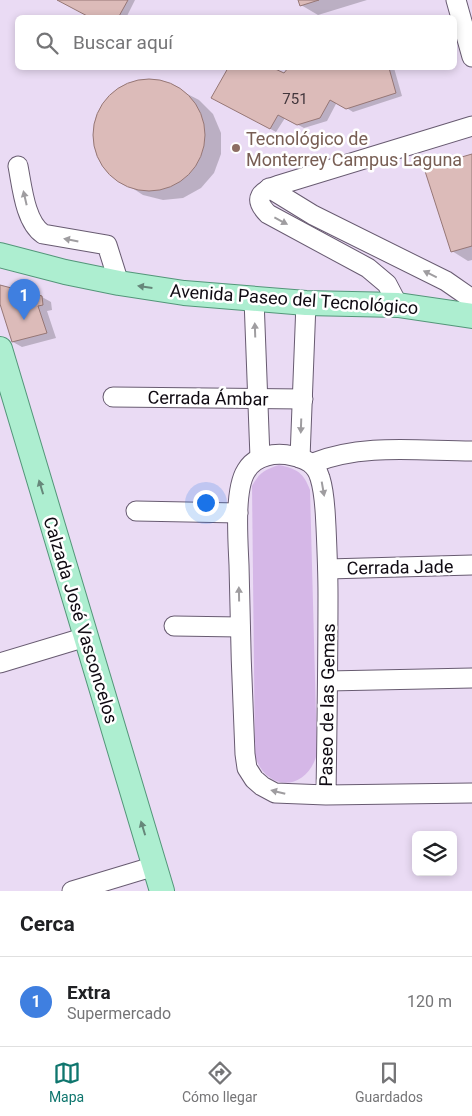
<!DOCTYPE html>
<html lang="es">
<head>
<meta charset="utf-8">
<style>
  body { margin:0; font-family:Roboto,sans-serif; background:#f6f6f6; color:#202124 }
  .controls { position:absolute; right:15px; bottom:15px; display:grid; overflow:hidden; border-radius:8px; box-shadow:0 2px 8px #0003 }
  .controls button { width:45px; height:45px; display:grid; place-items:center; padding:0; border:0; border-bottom:1px solid #e0e0e0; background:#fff; color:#202124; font:25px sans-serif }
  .you { position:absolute; left:205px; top:502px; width:18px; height:18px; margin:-12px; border:4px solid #fff; border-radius:50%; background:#1a73e8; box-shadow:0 0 0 8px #1a73e833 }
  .badge { display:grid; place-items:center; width:32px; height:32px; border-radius:50%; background:#0f766e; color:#fff; font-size:16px; font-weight:700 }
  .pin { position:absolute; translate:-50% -41px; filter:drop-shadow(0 1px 2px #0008) }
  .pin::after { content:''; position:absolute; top:26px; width:18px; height:15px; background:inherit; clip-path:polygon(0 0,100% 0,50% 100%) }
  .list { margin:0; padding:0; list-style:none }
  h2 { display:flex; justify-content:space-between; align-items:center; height:65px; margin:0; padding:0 20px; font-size:21px }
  h2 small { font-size:16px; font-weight:400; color:#757577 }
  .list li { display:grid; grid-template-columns:32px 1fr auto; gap:15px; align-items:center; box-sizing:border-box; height:90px; padding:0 20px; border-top:1px solid #e0e0e0 }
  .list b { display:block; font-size:19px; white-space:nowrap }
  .list p { margin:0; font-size:16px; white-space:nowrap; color:#757577 }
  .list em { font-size:16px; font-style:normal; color:#757577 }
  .icon { flex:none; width:28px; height:28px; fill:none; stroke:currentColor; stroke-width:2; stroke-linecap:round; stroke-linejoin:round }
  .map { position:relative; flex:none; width:472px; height:891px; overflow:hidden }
  .search { position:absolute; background:#fff; box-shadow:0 2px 8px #0003; left:15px; right:15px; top:15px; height:55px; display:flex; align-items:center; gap:12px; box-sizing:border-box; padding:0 18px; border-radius:8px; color:#757577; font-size:19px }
  .sheet { height:155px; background:#fff }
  nav { display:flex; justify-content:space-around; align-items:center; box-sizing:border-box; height:70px; border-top:1px solid #e0e0e0; background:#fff; font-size:14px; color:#757577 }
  nav a { display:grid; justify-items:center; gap:2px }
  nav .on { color:#0f766e }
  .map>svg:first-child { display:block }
</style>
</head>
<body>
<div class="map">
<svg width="472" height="891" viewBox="0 0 472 891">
  <rect width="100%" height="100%" fill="#eadbf4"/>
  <!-- green -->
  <path fill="#d5b7e7" d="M279,465c18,4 24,7 31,25l7,264c-10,37 -50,39 -62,2l-3,-270c8,-14 12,-16 27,-21z"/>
  <!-- shadow -->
  <g fill="#0003">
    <path d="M59,0h76l-9,18h-33z"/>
    <path d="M299,0h68l-49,15 -17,-10z"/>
    <path d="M230,68h41l14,7 4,-7h105l8,28 -49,16 -16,-10 -10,19 -23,7 -19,-10 -9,14 -63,-35z"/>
    <path d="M142,80l20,1 37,19 14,14 8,19v21l-7,19 -13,15 -18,10 -20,2 -20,-5 -34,-22 -12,-17 -4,-19 3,-21 11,-17 16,-13z"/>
    <path d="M472,155v105l-4,1 -16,-10z"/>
    <path d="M0,287l42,10 9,5 1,8 -5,1 9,27 -34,9 -9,-5 -13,-42z"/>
  </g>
  <!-- building -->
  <g fill="#dcbbb9" stroke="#967776">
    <path d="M57,0h71l-10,18h-27z"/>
    <path d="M298,0h21l-19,6z"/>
    <path d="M228,68h45l11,5 4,-5h101l7,25 -50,16 -16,-9 -10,18 -23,7 -19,-10 -8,14 -59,-31z"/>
    <circle cx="149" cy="135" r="56"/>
    <path d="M472,154v92l-21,6 -27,-84z"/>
    <path d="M0,285l42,11 1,9 -5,1 9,27 -35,9 -12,-38z"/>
  </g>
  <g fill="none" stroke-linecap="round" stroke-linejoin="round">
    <defs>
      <g id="minor">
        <path d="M456,0l16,57"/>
        <path d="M18,166c4,20 7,56 25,68l64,11 12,38"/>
        <path d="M269,188l44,27 133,66 26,18"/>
        <path d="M254,299l6,159"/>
        <path d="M398,305l-11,-21 -19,-16 -100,-54c-16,-16 -7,-23 11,-29l193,-59"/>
        <path d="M113,397l190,2"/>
        <path d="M300,458l6,-155"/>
        <path d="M313,463c50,-20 106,-12 159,-12"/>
        <path d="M136,511l102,2"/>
        <path d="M328,569l144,-4"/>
        <path d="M174,626l66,1"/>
        <path d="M0,663l86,-26"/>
        <path d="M328,681l144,-3"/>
        <path d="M326,795c1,-67 2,-133 2,-200 0,-23 -1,-46 -2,-68 -1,-17 -1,-33 -6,-49 -4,-14 -14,-19 -27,-22 -17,-4 -38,-1 -47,15 -12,19 -8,70 -7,94 1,63 3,126 6,189l2,14 7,11 8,7 13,7 51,2 146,-2"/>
        <path d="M72,891l83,-25"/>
      </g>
      <g id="major">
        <path d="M0,255l65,17 54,11 65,10 122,10 92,2 74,11"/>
        <path d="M0,349l162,542"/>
      </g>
    </defs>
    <!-- minor casing -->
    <use href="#minor" stroke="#685b71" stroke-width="21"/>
    <!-- major casing -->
    <use href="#major" stroke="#539679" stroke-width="26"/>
    <!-- minor -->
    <use href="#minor" stroke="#fff" stroke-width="19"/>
    <!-- major -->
    <use href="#major" stroke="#adeed0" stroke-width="24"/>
  </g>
  <!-- one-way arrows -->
  <defs><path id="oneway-solid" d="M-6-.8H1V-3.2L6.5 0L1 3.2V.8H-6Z" transform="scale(1.25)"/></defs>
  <g fill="#9f9da0">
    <use href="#oneway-solid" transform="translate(25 198) rotate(-103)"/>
    <use href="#oneway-solid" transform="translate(281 221) rotate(28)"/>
    <use href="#oneway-solid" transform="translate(71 240) rotate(-169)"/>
    <use href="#oneway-solid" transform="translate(430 274) rotate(-154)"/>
    <use href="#oneway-solid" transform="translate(255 330) rotate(-92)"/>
    <use href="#oneway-solid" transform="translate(301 426) rotate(92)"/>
    <use href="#oneway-solid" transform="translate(323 489) rotate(80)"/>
    <use href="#oneway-solid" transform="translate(239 594) rotate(-91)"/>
    <use href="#oneway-solid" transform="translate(278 792) rotate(-166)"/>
  </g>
  <g fill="#66877a">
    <use href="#oneway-solid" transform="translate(145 287) rotate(-172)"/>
    <use href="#oneway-solid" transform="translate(41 487) rotate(-107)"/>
    <use href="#oneway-solid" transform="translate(143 828) rotate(-107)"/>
  </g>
  <!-- markers -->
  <circle fill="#8d6e63" stroke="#fff" stroke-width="2" cx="236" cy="148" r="5"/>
  <g text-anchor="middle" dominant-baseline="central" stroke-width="5" stroke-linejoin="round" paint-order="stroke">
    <!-- number labels -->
    <g font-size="15" fill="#42363c">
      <text x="295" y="99">751</text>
    </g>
    <!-- education labels -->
    <g font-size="18" fill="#785e54" stroke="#fff" text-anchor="start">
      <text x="246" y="138">Tecnológico de<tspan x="246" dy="21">Monterrey Campus Laguna</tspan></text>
    </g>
    <!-- street labels -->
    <g font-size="18" fill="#0f0a12" stroke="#fff">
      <text transform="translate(294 299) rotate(4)">Avenida Paseo del Tecnológico</text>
      <text transform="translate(208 398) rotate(1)">Cerrada Ámbar</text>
      <text transform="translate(400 567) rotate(-1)">Cerrada Jade</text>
      <text transform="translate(81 620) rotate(73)">Calzada José Vasconcelos</text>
      <text transform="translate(327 705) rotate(-89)">Paseo de las Gemas</text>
    </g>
  </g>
</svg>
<div class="controls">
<button><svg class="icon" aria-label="layers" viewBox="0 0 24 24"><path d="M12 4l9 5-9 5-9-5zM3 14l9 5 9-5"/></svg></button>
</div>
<div class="you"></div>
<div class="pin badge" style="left:24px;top:320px;background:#3f7fe0">1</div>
<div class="search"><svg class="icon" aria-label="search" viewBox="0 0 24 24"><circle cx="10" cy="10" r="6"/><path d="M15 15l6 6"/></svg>Buscar aquí</div>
</div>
<section class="sheet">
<h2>Cerca<small></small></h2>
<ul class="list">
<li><span class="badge" style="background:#3f7fe0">1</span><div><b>Extra</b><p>Supermercado</p></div><em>120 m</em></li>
</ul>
</section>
<nav>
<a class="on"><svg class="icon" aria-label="map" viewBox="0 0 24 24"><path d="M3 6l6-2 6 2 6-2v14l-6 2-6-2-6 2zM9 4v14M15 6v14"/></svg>Mapa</a>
<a><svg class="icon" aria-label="directions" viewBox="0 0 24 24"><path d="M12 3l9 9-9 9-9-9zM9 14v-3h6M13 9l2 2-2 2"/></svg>Cómo llegar</a>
<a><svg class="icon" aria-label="saved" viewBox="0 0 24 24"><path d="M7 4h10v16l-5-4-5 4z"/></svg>Guardados</a>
</nav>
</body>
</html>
